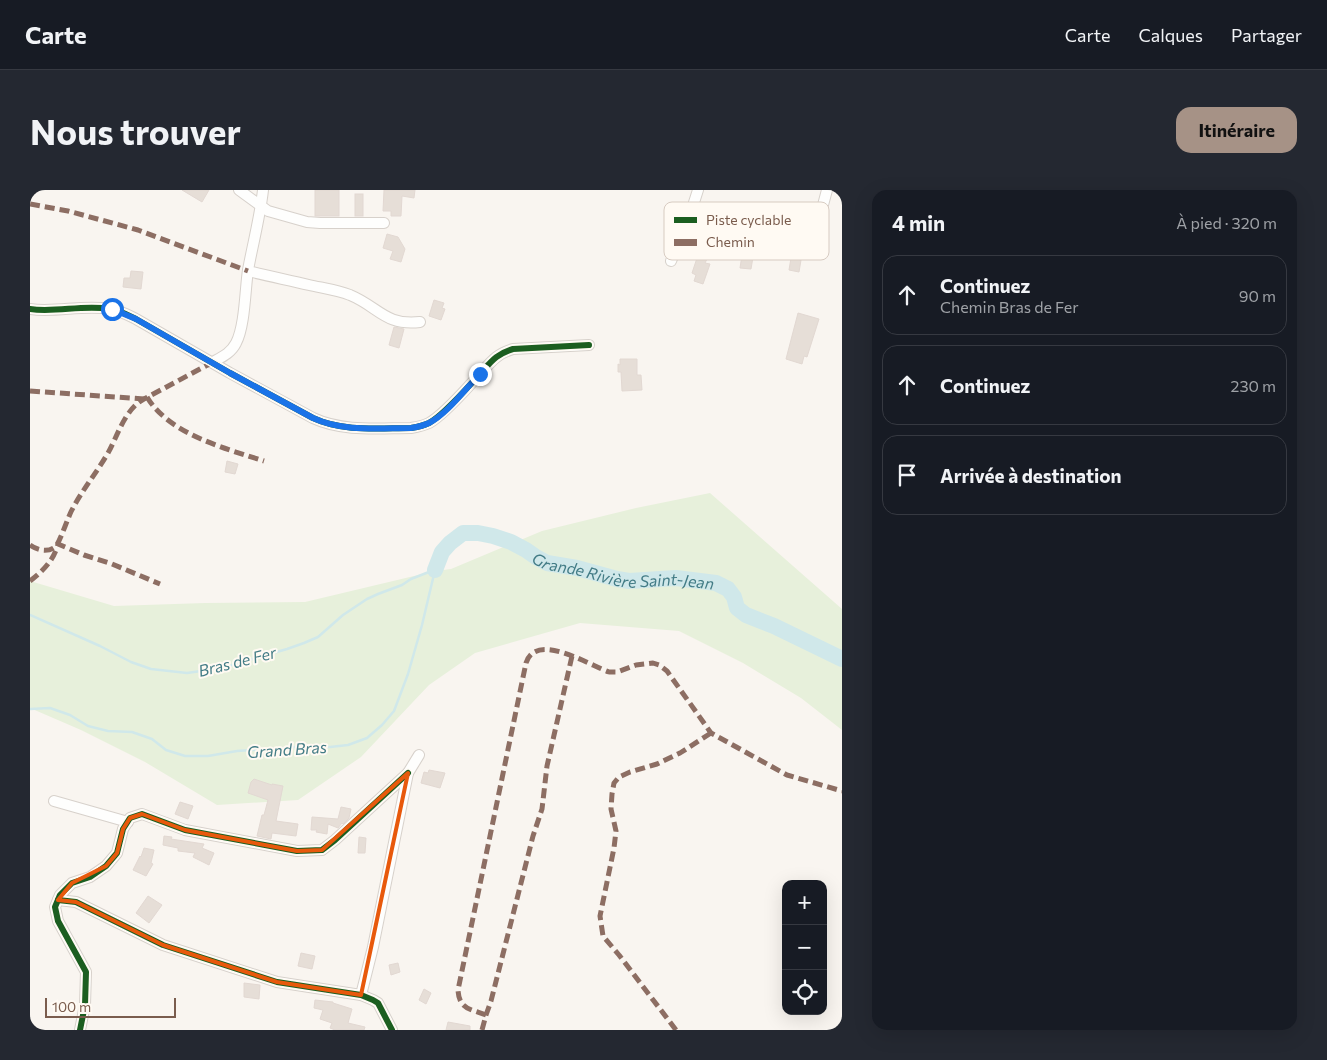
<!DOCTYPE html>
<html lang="fr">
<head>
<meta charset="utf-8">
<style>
  body { margin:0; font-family:Commissioner,sans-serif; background:#242831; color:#f1f3f6 }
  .controls { position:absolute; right:15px; bottom:15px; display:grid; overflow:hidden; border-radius:10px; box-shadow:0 5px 20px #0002 }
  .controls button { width:45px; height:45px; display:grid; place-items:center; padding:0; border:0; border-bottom:1px solid #363941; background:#171b24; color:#f1f3f6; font:25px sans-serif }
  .scale { position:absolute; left:15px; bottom:12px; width:131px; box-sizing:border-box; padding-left:5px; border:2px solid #7a5c4d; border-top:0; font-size:14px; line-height:18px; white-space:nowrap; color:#7a5c4d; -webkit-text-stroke:4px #fffaf3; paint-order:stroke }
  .stop { position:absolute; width:15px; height:15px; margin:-11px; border:4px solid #1a73e8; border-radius:50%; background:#fff }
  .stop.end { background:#1a73e8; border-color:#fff; box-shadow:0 1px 5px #0008 }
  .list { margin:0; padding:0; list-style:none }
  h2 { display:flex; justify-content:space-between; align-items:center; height:65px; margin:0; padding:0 20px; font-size:21px }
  h2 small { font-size:16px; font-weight:400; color:#9ea1a6 }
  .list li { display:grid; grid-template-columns:32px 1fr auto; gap:15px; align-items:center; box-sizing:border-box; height:80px; margin:0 10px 10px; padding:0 10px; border:1px solid #363941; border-radius:15px }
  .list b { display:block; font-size:19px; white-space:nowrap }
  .list p { margin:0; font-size:16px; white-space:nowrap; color:#9ea1a6 }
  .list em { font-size:16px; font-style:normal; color:#9ea1a6 }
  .icon { flex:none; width:28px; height:28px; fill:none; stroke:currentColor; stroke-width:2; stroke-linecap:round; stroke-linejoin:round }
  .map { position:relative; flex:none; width:812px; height:840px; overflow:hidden; border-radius:15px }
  header { display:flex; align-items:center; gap:30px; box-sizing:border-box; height:70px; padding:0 25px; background:#171b24; border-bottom:1px solid #363941 }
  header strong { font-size:24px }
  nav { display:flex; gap:28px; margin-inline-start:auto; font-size:18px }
  .intro { display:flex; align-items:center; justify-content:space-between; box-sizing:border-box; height:120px; padding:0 30px }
  h1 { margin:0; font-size:35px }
  .button { padding:12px 22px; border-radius:15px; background:#a69286; color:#111; font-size:18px; font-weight:700 }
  main { display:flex; gap:30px; padding:0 30px }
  aside { flex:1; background:#171b24; border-radius:15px; box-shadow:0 5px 20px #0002 }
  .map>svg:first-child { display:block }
</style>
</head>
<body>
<header>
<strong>Carte</strong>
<nav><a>Carte</a><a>Calques</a><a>Partager</a></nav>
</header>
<div class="intro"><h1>Nous trouver</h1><a class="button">Itinéraire</a></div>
<main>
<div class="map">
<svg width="812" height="840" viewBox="0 0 812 840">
  <rect width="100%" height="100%" fill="#f9f5f0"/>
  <!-- green -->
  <path fill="#e7f0db" d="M680,303l132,116v121l-41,-32 -58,-35 -64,-32 -99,-8 -105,30 -46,32 -68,72 -63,43 -81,5 -72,-43 -64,-32 -51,-22v-127l84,25 91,-3 100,-1 130,-31 16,-2 91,-38 94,-23z"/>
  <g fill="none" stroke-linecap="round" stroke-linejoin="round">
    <!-- stream -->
    <g stroke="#d0e8ea" stroke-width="2.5">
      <path d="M0,425l70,31 31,16 20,7 36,4 35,-5 65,-19 17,-6 14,-6 25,-22 24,-16 11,-5 24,-9 9,-6 23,-9"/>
      <path d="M0,519l20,-1 20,7 18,11 20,5 24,1 20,7 14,11 19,6h23l29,-5 47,-3 22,-2 24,1 18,-2 19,-7 15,-13 12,-14 14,-37 14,-49 13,-55"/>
    </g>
    <!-- river -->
    <path stroke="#d0e8ea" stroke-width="16" id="s1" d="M405,380l7,-18 8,-9 13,-10h15l15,3 18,6 15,8 10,7 11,6 30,5 40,11 12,2 47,-3 40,5 12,6 6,8 3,11 9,7 28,11 68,33"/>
  </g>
  <!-- building -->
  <g fill="#e6ded7" stroke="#e2d8d2">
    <path d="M152,0h27l-7,12z"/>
    <rect x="285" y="0" width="24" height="26"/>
    <path d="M354,0h31l-1,8 -12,-2 -1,20h-10v-5h-8z"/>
    <rect x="325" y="4" width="8" height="22"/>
    <path d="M671,39l13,6 -5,11 4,1 -8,16 5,1 -7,20 -9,-3 2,-6 -4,-2 6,-18 -4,-2 5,-12 -3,-1z"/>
    <path d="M357,44l11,3 7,12 -4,13 -11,-3 3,-8 -10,-3z"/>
    <path d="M712,65l11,2 -2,12 -11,-1z"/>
    <path d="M761,68l10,2 -2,12 -10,-2z"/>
    <path d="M101,81l12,1 -2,17 -18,-2 1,-9h6z"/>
    <path d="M404,110l10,3 -2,5 3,1 -4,11 -12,-4z"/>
    <path d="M768,123l21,6 -12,38 -3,-1 -2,8 -16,-5z"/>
    <path d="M364,137l10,2 -5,19 -10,-3z"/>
    <path d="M590,169h17v16h4l1,15 -20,1 -1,-19h-3v-8l2,1z"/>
    <path d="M197,271l11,3 -3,10 -10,-2z"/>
    <path d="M399,580l16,3 -5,15 -19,-5 3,-11 4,1z"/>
    <path d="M224,589l18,6v-1l11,2 -7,35 22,3 -2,12 -24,-3 -1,6 -14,-3 5,-21h2l4,-15 -20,-7 3,-11z"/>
    <path d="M150,612l13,4 -5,13 -13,-5z"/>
    <path d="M311,617l10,2 -2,9 -6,6 -1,-1 -4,5 -10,-4 -1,10 -11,-2 1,-2h-6l1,-13 26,2z"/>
    <path d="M134,646l8,1 -1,2 33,5 -2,4 12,5 -5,12 -16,-8 2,-4 -17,-2v-3l-15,-3z"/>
    <path d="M329,647l7,1 -1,15h-7z"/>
    <path d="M114,658l10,2 -3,13 2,1 -7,12 -13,-6 7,-14 1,1z"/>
    <path d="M118,706l14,9 -13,18 -13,-10z"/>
    <path d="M271,763l14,3 -3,13 -14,-3z"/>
    <path d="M368,773l2,9 -9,3 -2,-10z"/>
    <path d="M214,793l16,2 -1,14 -15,-2z"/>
    <path d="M394,799l7,4 -5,11 -7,-4z"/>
    <path d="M285,810l18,2v1l19,6 -4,14 17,4 -1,3h-29l-5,-2 2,-5 -12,-4 3,-9 -9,-2z"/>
    <path d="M418,832l22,4v4h-24z"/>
  </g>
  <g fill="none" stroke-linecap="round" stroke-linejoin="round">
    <defs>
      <g id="street">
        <path d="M209,0l29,21 39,11 13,1h64"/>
        <path d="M793,15l4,-15"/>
        <path d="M641,71l18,-43 9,-28"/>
        <path d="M218,81c20,5 40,9 61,14 13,3 28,5 41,10 29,12 35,31 70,27"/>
        <path d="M0,119c26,4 54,-5 80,0 9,1 18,6 26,10l94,54 83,45c30,14 65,10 98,10 6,-1 12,-2 18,-5 15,-8 38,-35 50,-48 12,-13 17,-21 34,-26l76,-4"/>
        <path d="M183,172c9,-5 18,-9 23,-19 9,-17 9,-53 12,-73 5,-27 12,-53 15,-80"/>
        <path d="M24,611l74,21"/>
        <path d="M28,710l18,2 87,43 114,37 84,13 12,5 5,3 14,27"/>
        <path d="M331,805l12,-48 35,-174 11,-18"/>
        <path d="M50,840l5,-25 1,-33 -28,-51 -3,-14 5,-12 12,-12 18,-6 16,-11 11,-13 6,-24 7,-11 12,-4 43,16 112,21 25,-1 13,-10 73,-67"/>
      </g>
    </defs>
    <!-- street casing -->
    <use href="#street" stroke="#d7d1cb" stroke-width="12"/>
    <!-- street -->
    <use href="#street" stroke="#fefefd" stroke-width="10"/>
    <!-- quiet -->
    <g stroke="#8d6e63" stroke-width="5" stroke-dasharray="10 5" stroke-linecap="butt">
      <path d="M0,14l38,7 70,19 110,41"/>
      <path d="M0,201l114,8"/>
      <path d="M117,207c22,37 77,51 117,64"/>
      <path d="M0,355c7,5 17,8 25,2 5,-4 13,-31 18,-39 10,-19 24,-36 35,-55 10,-18 17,-44 36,-54l69,-37"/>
      <path d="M0,391c13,-10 24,-21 28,-37l26,11 28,9 48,20"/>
      <path d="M456,825c-16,-6 -27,-6 -28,-25l68,-327c10,-32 63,2 83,9h8l19,-7 17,-2 6,2 8,6 44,62 76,42 55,16"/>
      <path d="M452,840l4,-15 5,-14 42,-165 9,-27 5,-43 25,-110"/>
      <path d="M646,840l-57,-75 -16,-19 -3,-20 14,-68 2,-17 -5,-22 1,-15 2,-11 5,-6 11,-5 27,-8 23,-11 31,-20"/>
    </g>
    <defs>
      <g id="cycleway">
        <path d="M0,119c26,4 54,-5 80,0 9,1 18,6 26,10l94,54 83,45c30,14 65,10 98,10 6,-1 12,-2 18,-5 15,-8 38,-35 50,-48 12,-13 17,-21 34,-26l76,-4"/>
        <path d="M28,710l18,2 87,43 114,37 84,13 12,5 5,3 14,27"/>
        <path d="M50,840l5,-25 1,-33 -28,-51 -3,-14 5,-12 12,-12 18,-6 16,-11 11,-13 6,-24 7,-11 12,-4 43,16 112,21 25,-1 13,-10 73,-67"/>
      </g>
    </defs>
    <!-- cycleway casing -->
    <use href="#cycleway" stroke="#fffaf3" stroke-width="9"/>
    <!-- cycleway -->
    <use href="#cycleway" stroke="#1b5e20" stroke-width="6"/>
  </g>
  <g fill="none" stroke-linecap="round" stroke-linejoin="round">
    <!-- route -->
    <path stroke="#1a73e8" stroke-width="6" d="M82,119l24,10 94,54 83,45c30,14 65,10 98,10 6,-1 12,-2 18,-5 18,-9 37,-35 51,-49"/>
  </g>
  <!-- marked area -->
  <path fill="none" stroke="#e8590c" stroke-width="4" stroke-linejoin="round" d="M378,583l-47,222 -84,-13 -114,-37 -87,-43 -18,-2 14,-17 34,-17 11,-13 6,-24 7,-11 12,-4 43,16 112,21 25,-1z"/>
  <g text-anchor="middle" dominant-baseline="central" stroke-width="4" stroke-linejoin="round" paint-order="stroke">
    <!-- water labels -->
    <g font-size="16" font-style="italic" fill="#437c86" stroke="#fffaf3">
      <text stroke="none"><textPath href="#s1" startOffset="216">Grande Rivière Saint-Jean</textPath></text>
      <text transform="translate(207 471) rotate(-14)">Bras de Fer</text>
      <text transform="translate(257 559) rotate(-4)">Grand Bras</text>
    </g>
  </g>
  <!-- legend -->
  <rect x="634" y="12" width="165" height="58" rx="8" fill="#fffaf3" stroke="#d7cbc1" stroke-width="1"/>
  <rect x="644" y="27" width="23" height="6" fill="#1b5e20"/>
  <rect x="644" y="49" width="23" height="7" fill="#8d6e63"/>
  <g font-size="14" fill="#7a5c4d">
    <text x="676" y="35">Piste cyclable</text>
    <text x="676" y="57">Chemin</text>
  </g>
</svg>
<div class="controls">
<button>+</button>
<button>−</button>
<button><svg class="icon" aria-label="locate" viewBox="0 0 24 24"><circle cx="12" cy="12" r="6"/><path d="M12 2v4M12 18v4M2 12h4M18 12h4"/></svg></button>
</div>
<div class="scale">100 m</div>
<div class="stop" style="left:82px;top:119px"></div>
<div class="stop end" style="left:450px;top:184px"></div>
</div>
<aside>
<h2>4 min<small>À pied · 320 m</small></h2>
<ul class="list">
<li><svg class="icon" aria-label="ahead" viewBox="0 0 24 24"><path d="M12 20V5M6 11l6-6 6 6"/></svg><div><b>Continuez</b><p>Chemin Bras de Fer</p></div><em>90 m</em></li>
<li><svg class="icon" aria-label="ahead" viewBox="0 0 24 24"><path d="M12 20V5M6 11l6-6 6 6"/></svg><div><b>Continuez</b></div><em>230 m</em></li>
<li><svg class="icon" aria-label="arrive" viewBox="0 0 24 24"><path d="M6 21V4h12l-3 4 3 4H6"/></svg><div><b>Arrivée à destination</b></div></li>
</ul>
</aside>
</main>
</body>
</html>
